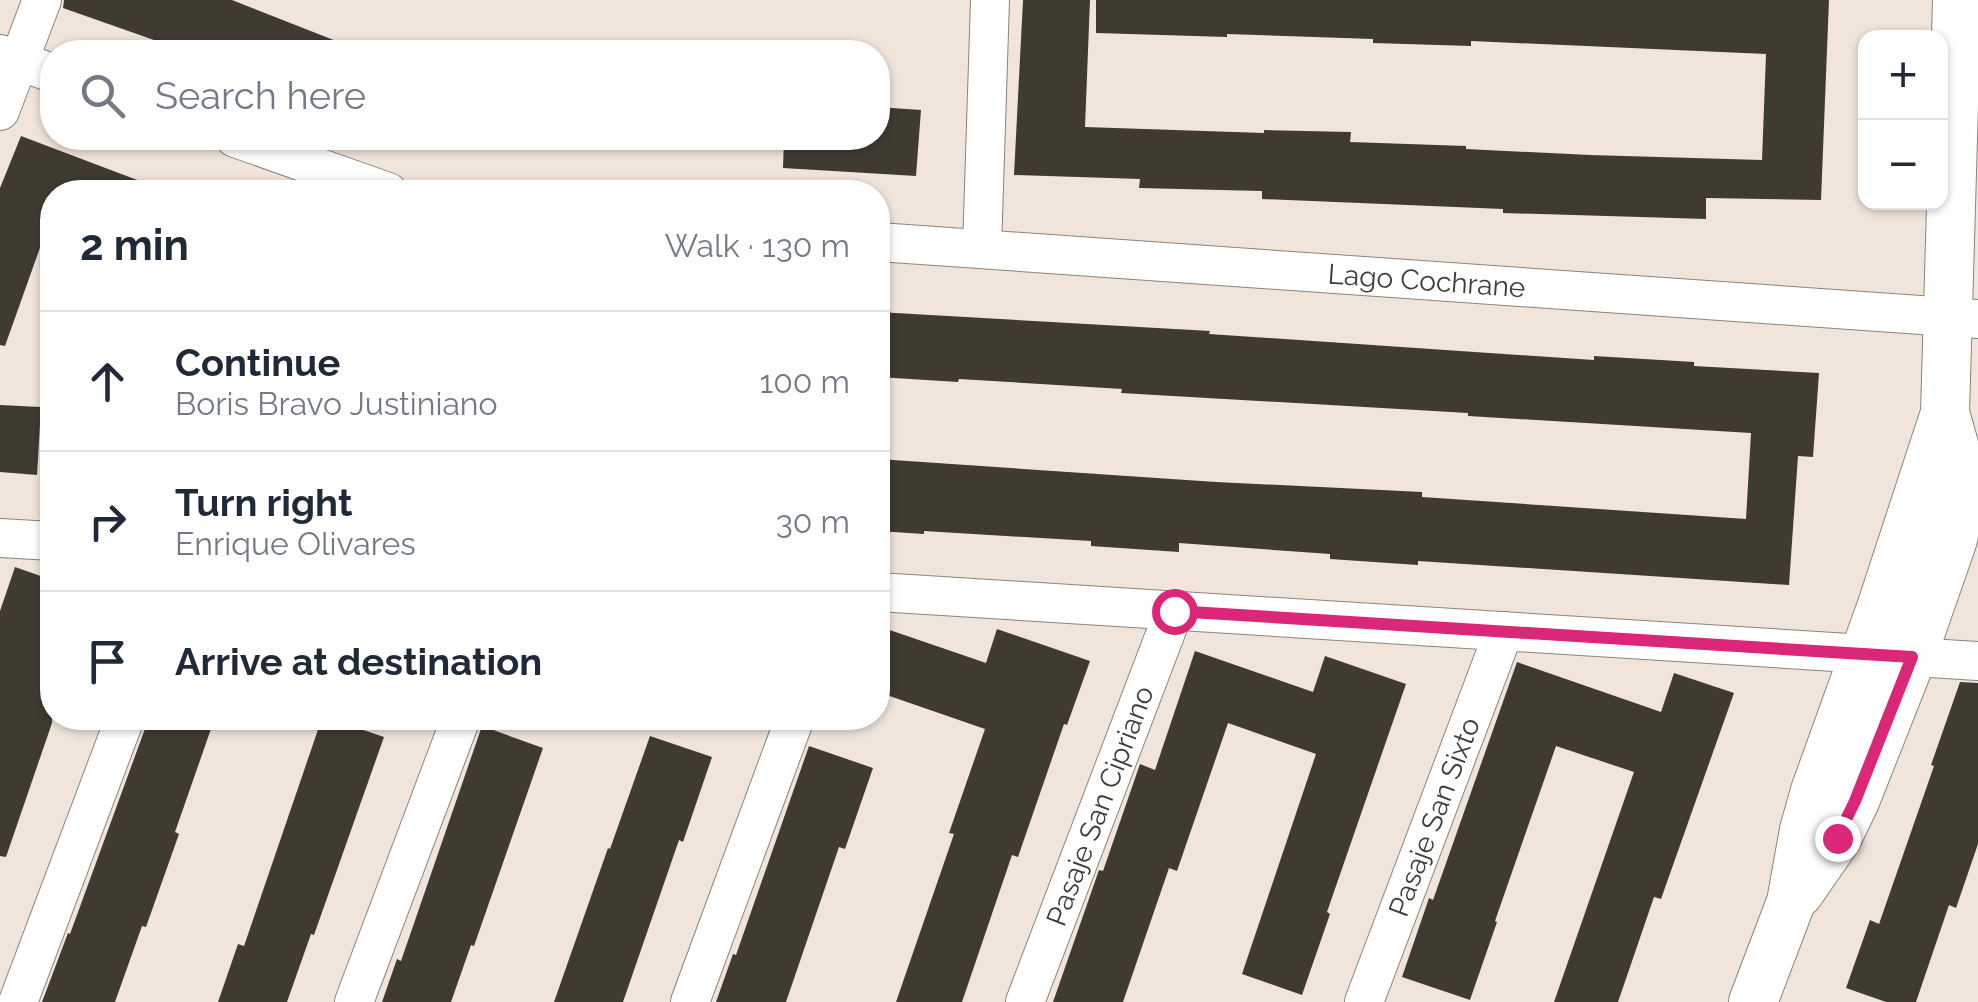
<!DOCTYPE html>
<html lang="en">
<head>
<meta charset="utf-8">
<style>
  body { margin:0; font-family:Raleway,sans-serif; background:#f2f2f3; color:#1f2937 }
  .controls { position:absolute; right:30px; top:30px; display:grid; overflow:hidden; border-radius:20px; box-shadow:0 2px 8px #0004 }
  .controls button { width:90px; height:90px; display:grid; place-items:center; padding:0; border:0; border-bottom:2px solid #e0e1e3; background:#fff; color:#1f2937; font:50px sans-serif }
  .stop { position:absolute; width:30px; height:30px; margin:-22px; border:8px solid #db2777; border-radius:50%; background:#fff }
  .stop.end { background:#db2777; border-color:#fff; box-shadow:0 2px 10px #0008 }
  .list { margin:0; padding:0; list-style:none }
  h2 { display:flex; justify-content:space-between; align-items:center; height:130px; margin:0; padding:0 40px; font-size:42px }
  h2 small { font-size:32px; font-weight:400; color:#747a83 }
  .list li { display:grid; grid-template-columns:65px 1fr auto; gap:30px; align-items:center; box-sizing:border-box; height:140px; padding:0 40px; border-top:2px solid #e0e1e3 }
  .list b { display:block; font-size:38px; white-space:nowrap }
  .list p { margin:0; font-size:32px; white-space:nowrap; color:#747a83 }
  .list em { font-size:32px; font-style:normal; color:#747a83 }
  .icon { flex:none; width:55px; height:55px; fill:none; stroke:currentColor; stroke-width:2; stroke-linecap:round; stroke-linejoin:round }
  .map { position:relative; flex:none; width:1978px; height:1002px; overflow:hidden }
  .search { position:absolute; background:#fff; box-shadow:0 2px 8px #0004; left:40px; top:40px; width:850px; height:110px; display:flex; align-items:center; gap:25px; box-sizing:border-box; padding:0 35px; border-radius:40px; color:#747a83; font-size:38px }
  .panel { position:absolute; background:#fff; box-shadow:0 2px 8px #0004; left:40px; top:180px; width:850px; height:550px; border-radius:40px }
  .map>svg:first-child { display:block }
</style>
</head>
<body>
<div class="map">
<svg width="1978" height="1002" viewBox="0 0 1978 1002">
  <rect width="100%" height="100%" fill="#f1e5db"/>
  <!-- building -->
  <g fill="#403b31">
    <path d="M64,0h168l127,50v2h-171l-125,-44z"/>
    <path d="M1023,0h67l-5,127 179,6v-3l87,2 -1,10 116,4v3l124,6 172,5 4,-106 -295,-13v5l-98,-3v-4l-146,-5v3l-131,-4v-33h733l-8,200 -115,-2v21l-203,-6v-4l-241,-10v-8l-123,-3 1,-9 -126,-4z"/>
    <path d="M878,107l43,3 -5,66 -133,-8 1,-30h94z"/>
    <path d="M21,136l140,53 -1,3h-108v22l-47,132 -5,-1v-157z"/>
    <path d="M878,312l332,19 -1,3 385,26v-4l100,6v4l125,7 -6,84 -15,-1 -9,129 -371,-24v4l-88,-6v-5l-151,-11v9l-88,-6v-5l-167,-10v3l-46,-3v-72l338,23 206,10v5l324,22 5,-86 -283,-17v-3l-347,-20 1,-4 -163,-10 -1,3 -80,-5z"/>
    <path d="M0,405l41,2 -4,68 -37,-3z"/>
    <path d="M15,567l37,13v143l-46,134 -6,-1v-245z"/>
    <path d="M878,626l108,37 11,-34 93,32 -23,64 -3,-1 -46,133 -6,-2 -50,147h-66l58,-168 -5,-1 36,-104 -107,-37z"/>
    <path d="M1195,651l118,41 12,-36 81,28 -79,228 3,2 -28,81 -60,-21 74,-220 -88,-31 -51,148 -8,-3 -46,134h-70l46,-132 4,1 37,-107 15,6z"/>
    <path d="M1517,662l144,50 13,-39 60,20 -73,206 -7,-2 -36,105h-64l80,-230 -78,-26 -61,175 2,1 -27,78 -68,-23 27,-79 4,2z"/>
    <path d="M1960,682l18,1v161l-22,64 -7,-3 -33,97h-30l-40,-14 24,-68 9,4 55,-158 -3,-1z"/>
    <path d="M147,718h40l25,8 -37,106 4,2 -33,93 -4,-1 -27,76h-73l26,-69 2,1 76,-208z"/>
    <path d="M322,718h6l56,19 -70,198 -3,-1 -24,68h-69l20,-58 6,2z"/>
    <path d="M482,726l61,22 -69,198 -3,-1 -20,57h-69l15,-43 4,2z"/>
    <path d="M650,736l62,21 -29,85 -4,-2 -56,162h-69l54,-154 2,1z"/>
    <path d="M809,746l64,22 -28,81 -6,-2 -53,155h-70l17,-48 3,1z"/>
  </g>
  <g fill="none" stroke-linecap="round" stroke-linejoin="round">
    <defs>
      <g id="minor">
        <path d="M0,54l52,19"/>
        <path d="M0,111l42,-111"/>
        <path d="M235,138l153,54"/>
        <path id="s1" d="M878,242l1100,77"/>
        <path d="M982,249l8,-249"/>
        <path d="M0,538l52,3"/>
        <path d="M878,592l1100,69"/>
        <path d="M18,1002l107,-284"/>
        <path d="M354,1002l107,-284"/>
        <path d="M690,1002l105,-284"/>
        <path id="s2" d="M1025,1002l149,-391"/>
        <path id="s3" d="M1364,1002l140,-371"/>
      </g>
      <g id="tertiary">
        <path d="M1799,893l38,-55 18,-37 57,-144 41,-118 6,-28 1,-31 -5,-32 -10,-35"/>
        <path d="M1753,1002l38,-100 13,-72 11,-39 66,-183 64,-195 12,-413"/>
      </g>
    </defs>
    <!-- minor casing -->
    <use href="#minor" stroke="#8d8379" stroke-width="40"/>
    <!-- tertiary casing -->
    <use href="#tertiary" stroke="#8d8379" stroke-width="50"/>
    <!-- minor -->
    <use href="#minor" stroke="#fff" stroke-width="38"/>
    <!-- tertiary -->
    <use href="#tertiary" stroke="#fff" stroke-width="48"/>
  </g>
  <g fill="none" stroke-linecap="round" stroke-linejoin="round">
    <!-- route -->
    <path stroke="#db2777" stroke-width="12" d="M1174,611l738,46 -57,144 -18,37"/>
  </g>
  <g text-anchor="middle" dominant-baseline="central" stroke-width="10" stroke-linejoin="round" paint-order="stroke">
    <!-- street labels -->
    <g font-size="28" fill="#403c38" stroke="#fff">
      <text stroke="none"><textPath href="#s1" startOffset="550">Lago Cochrane</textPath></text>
      <text stroke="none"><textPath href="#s2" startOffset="210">Pasaje San Cipriano</textPath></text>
      <text stroke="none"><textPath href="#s3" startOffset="198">Pasaje San Sixto</textPath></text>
    </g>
  </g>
</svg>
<div class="controls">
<button>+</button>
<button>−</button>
</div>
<div class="stop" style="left:1174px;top:611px"></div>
<div class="stop end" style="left:1837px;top:838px"></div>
<div class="search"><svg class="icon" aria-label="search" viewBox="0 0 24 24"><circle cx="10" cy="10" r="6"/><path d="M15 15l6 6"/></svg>Search here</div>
<section class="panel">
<h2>2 min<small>Walk · 130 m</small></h2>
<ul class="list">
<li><svg class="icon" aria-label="ahead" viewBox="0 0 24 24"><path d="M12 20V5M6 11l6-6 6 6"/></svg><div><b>Continue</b><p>Boris Bravo Justiniano</p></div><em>100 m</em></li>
<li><svg class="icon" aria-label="right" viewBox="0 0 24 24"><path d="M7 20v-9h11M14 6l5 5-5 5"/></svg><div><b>Turn right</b><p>Enrique Olivares</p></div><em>30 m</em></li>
<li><svg class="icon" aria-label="arrive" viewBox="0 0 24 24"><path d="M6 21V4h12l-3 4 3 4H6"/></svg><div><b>Arrive at destination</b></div></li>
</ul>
</section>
</div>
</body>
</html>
